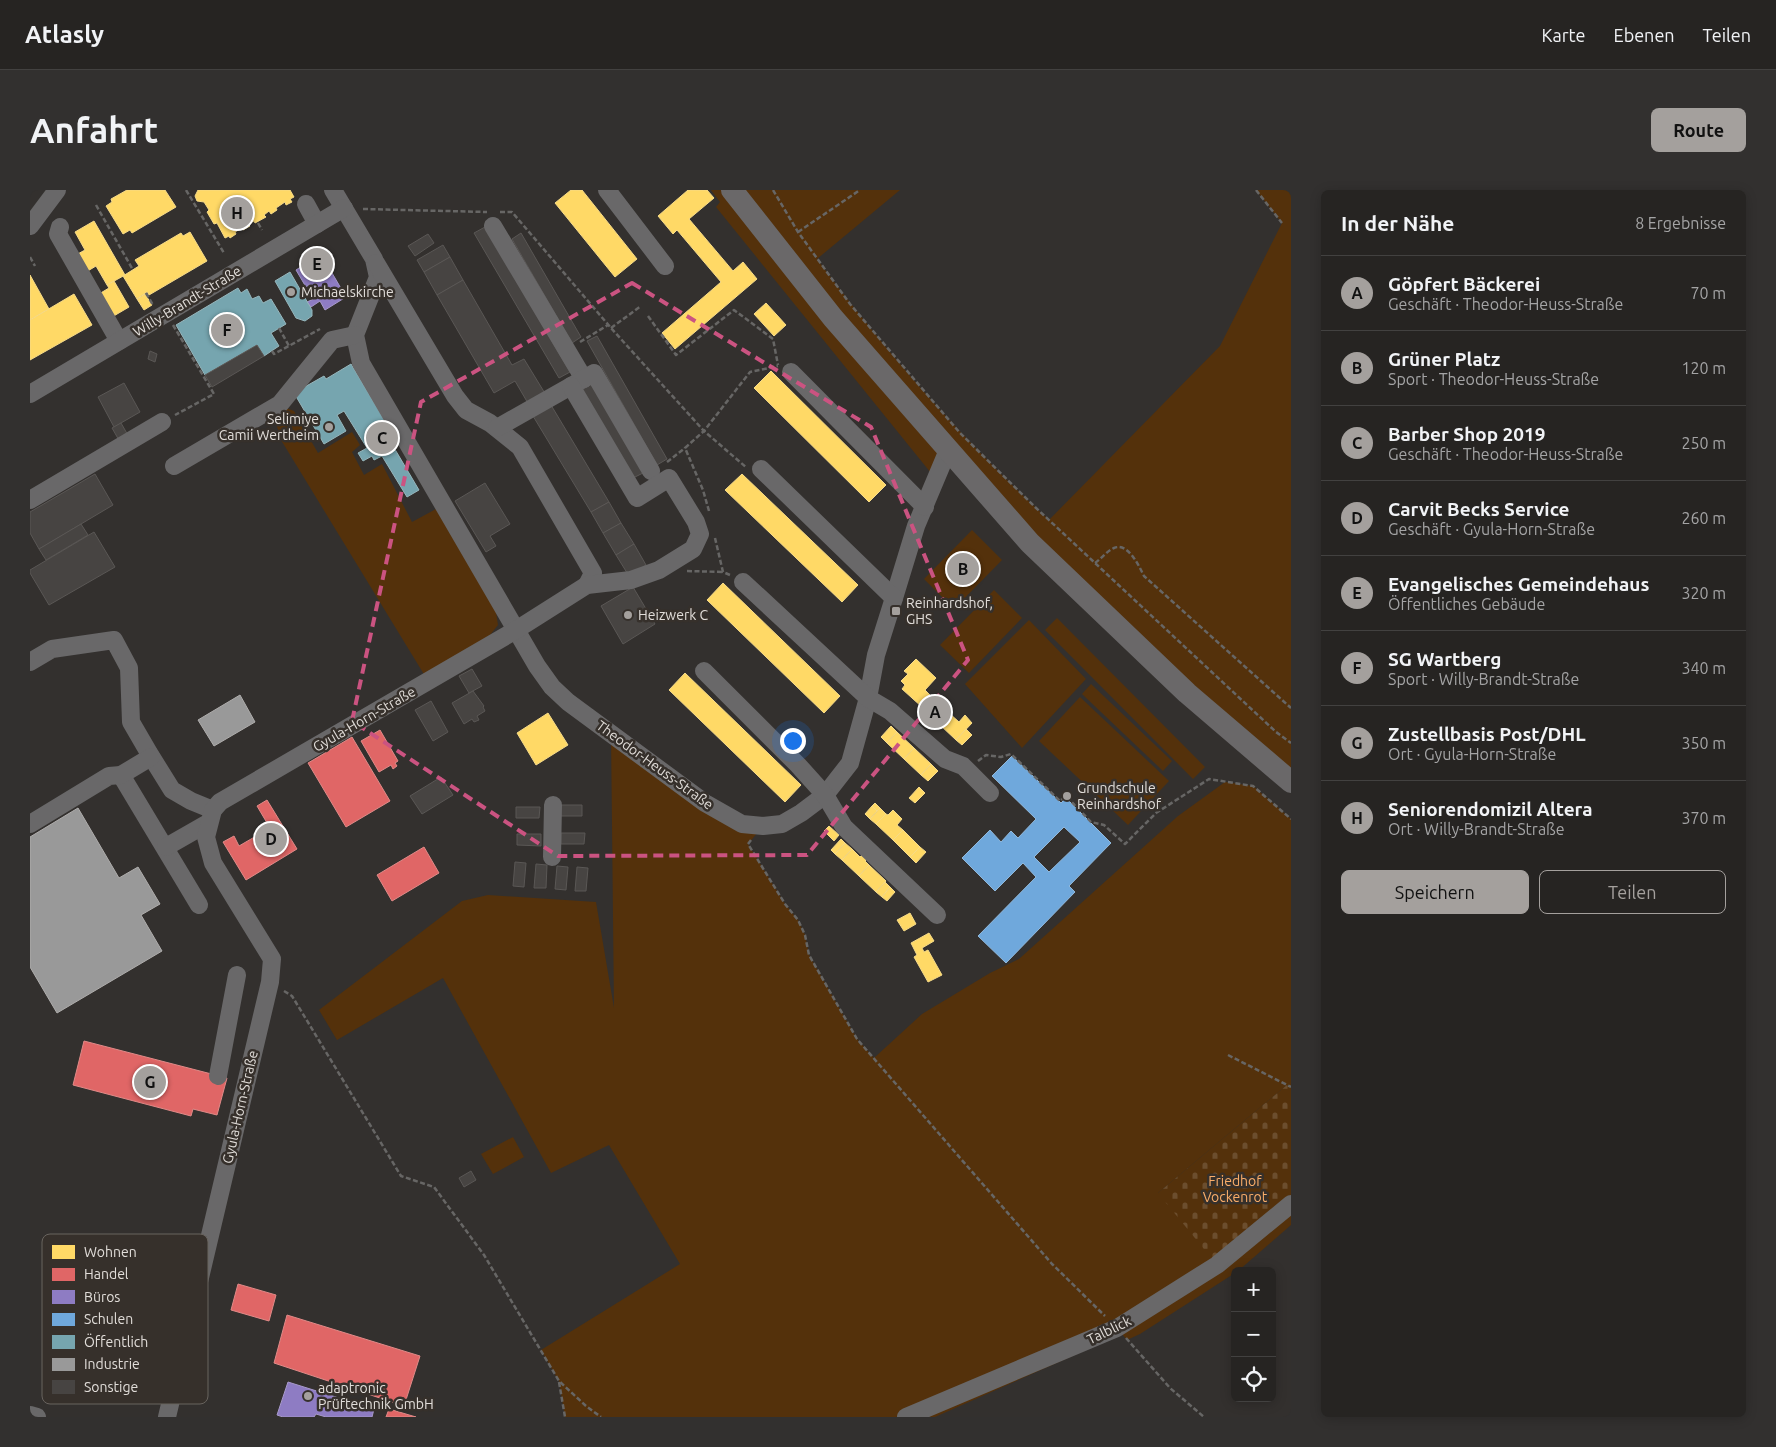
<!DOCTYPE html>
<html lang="de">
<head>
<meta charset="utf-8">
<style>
  body { margin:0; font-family:Ubuntu,sans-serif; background:#32302f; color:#f1f3f6 }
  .controls { position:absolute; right:15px; bottom:15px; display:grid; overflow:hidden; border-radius:8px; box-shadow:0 2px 12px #0003 }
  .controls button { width:45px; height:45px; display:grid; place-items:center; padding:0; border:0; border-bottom:1px solid #424140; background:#262422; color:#f1f3f6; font:25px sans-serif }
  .you { position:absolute; left:762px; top:550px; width:18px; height:18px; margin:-12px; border:4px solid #fff; border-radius:50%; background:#1a73e8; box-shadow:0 0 0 8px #1a73e833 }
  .badge { display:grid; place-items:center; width:32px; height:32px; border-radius:50%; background:#a4a09d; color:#111; font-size:16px; font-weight:700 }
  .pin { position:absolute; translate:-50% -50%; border:2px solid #fff; box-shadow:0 1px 5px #0006 }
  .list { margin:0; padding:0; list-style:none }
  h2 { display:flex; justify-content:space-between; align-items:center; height:65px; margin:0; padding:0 20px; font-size:21px }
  h2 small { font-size:16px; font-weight:400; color:#a4a4a5 }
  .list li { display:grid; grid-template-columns:32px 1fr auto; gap:15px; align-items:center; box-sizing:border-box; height:75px; padding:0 20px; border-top:1px solid #424140 }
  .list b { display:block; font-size:19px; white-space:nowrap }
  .list p { margin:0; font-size:16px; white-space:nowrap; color:#a4a4a5 }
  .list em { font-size:16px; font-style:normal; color:#a4a4a5 }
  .actions { display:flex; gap:10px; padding:15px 20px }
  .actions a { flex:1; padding:11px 0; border:1px solid #a4a09d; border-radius:8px; text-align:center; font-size:18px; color:#a4a09d }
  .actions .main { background:#a4a09d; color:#111 }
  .icon { flex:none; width:28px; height:28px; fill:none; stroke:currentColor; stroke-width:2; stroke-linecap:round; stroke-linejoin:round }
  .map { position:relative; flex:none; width:1261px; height:1227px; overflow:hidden; border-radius:8px }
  header { display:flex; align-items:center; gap:30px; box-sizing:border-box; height:70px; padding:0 25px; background:#262422; border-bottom:1px solid #424140 }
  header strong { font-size:24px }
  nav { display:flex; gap:28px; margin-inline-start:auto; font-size:18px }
  .intro { display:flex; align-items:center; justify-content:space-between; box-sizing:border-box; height:120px; padding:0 30px }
  h1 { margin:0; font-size:35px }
  .button { padding:12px 22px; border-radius:8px; background:#a4a09d; color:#111; font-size:18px; font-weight:700 }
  main { display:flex; gap:30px; padding:0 30px }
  aside { flex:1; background:#262422; border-radius:8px; box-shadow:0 2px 12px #0003 }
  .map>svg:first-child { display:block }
</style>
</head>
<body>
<header>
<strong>Atlasly</strong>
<nav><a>Karte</a><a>Ebenen</a><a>Teilen</a></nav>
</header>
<div class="intro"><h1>Anfahrt</h1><a class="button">Route</a></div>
<main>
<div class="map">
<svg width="1261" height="1227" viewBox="0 0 1261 1227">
  <defs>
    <pattern id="cemetery-stones" width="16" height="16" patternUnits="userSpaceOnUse" patternTransform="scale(1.25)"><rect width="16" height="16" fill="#54310b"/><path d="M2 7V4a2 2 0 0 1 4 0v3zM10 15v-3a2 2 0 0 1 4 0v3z" fill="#6c4e2e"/></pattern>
  </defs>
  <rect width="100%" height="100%" fill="#33302e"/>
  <!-- green -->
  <g fill="#54310b">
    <path d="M681,0h189l-83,69c68,92 148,184 232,261l171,-174 62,-123 -26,-33h35v592l-343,-332 -13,28 -219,-271 4,-5z"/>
    <path d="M254,217l10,4 24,42 34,-21 8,13 -8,7 12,23 18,-11 30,58 24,-13 60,103 2,13 -8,10 -65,41 -144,-236 -5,-17z"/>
    <path d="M942,340l30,30 -48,49 -30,-30z"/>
    <path d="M964,400l28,28 -53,55 -29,-28z"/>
    <path d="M1027,428l148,149 -12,12 -148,-149z"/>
    <path d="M999,430l57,59 -64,69 -57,-64z"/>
    <path d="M1061,494l81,77 -9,10 -81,-77z"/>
    <path d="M1050,507l89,84 -41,44 -89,-84z"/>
    <path d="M581,544l94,69 58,23 -15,18 37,60 13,16 7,15 4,20 48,84 17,19 48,-44 68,-41 29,-14 159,-143 47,-34 28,4 38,33v268l-4,-2 -129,108 133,11v21l-53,46h-3v2l-95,61 -13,6 -5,-6 -187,83h-370l-6,-36 -18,-31 139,-86 -71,-119 -58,28 -108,-195 -106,62 -18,-30 143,-109 26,-6 108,7 18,106z"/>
    <path d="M483,947l11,20 -31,17 -12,-20z"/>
  </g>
  <!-- cemetery -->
  <path fill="url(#cemetery-stones)" d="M1257,895l4,2v117l-74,61 -59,-72z"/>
  <!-- homes -->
  <g fill="#ffd966" stroke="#f6da88">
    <path d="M97,0h38l11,17 -44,26 -2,-3 -7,4 -17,-28 6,-4 -1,-3z"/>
    <path d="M168,0h92l4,7 -4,2 2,3 -6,3 -1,-3 -9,6 1,2 -6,4 -2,-3 -5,4 2,2 -11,6 -1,-2 -6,3 2,2 -7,4 -1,-2 -7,4 1,2 -6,4 -1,-2 -4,2 -8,-15 -3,1 -7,-12 2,-2 -5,-8 -7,-1 -2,-5z"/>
    <path d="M541,0h11l55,69 -22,18 -60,-74z"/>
    <path d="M658,0h19l7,8 -25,21 44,52 10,-9 14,17 -82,70 -13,-16 59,-51 -44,-52 -4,4 -15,-18z"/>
    <path d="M64,31l31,54 -18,10 -11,-19 -10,6 -10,-17 9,-5 -10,-18z"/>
    <path d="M160,42l17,29 -58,34 -2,-3 -10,7 -14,-23 16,-10 -4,-6 46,-27 2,3z"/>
    <path d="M0,85l19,34 -19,11z"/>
    <path d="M84,91l15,26 -17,10 -13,-23 10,-6 -2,-3z"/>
    <path d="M44,104l18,31 -62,35v-40z"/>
    <path d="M115,104l7,11 -8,5 -7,-11z"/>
    <path d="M736,113l20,22 -12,11 -20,-22z"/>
    <path d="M741,181l115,114 -17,17 -115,-114z"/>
    <path d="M712,284l116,111 -16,17 -117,-112z"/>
    <path d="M693,393l117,113 -16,17 -117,-113z"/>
    <path d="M886,469l20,19 -11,12 7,7 -10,10 -20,-18 3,-4 -4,-4 7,-7 -4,-3z"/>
    <path d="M655,483l116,112 -16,17 -116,-112z"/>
    <path d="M518,523l20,32 -32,20 -19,-32z"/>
    <path d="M919,523l10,9 6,-7 7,8 -16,17 -17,-16z"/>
    <path d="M861,536l6,6 -10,11 -6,-6z"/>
    <path d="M936,539l6,6 -10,10 -6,-5z"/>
    <path d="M867,542l17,16 -10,11 -17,-16z"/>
    <path d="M884,558l17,16 -10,11 -17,-16z"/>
    <path d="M901,574l7,7 -10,10 -7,-6z"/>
    <path d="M889,597l6,6 -10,10 -6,-5z"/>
    <path d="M845,613l5,5 -3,3 -5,-5z"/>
    <path d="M842,616l5,5 -7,8 -5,-5z"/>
    <path d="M850,618l6,6 -10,10 -6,-5z"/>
    <path d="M863,620l9,9 -5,6 6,5 -10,10 -17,-16 10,-10 2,1z"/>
    <path d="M799,636l10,9 -5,6 -10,-10z"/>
    <path d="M873,640l17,17 -10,10 -17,-17z"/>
    <path d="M811,649l4,4 -10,11 -4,-4z"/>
    <path d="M815,653l7,6 -10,11 -7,-6z"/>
    <path d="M890,657l6,5 -10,11 -6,-6z"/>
    <path d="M822,659l8,8 2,-2 5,4 -2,2 4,4 -10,11 -17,-16z"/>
    <path d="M839,675l17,16 -10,11 -17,-16z"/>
    <path d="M855,692l5,5 -8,10 -6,-5z"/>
    <path d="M860,697l5,5 -8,9 -5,-4z"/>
    <path d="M880,723l6,11 -12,7 -7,-11z"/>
    <path d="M899,743l5,8 -12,7 2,4 4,-2 14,25 -14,7 -14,-25 3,-2 -6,-12z"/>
  </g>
  <!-- shops -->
  <g fill="#e06666" stroke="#e08a88">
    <path d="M902,507l17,16 -10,11 -17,-17z"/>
    <path d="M350,540l18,31 -3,2 2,3 -4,3 -2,-4 -12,7 -18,-31z"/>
    <path d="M322,547l38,64 -44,26 -38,-64z"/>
    <path d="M237,610l30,49 -51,31 -23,-38 11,-6 5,10 31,-18 -13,-22z"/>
    <path d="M394,657l15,26 -47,28 -15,-26z"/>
    <path d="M54,851l143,37 -10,37 -24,-6 -2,7 -118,-31z"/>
    <path d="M208,1094l38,11 -7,26 -38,-11z"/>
    <path d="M257,1125l133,41 -16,50 -130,-43z"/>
    <path d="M359,1219l27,8h-30z"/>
  </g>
  <!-- offices -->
  <g fill="#8e7cc3" stroke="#a799ca">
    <path d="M291,64l25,43 -21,13 -5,-9 -9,6 -4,-5 11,-5 -8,-13 -4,3 -10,-17z"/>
    <path d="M258,1192l86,27 -2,8h-46l-10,-3 -2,3h-31l-6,-2z"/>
  </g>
  <!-- schools -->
  <path fill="#6fa8dc" stroke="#91b8db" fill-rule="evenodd" d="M982,566l49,47 5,-5 45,45 -42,43 6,6 -69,71 -28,-27 58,-59 -13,-14 -28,28 -33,-33 28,-28 11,12 10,-11 7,7 18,-19 -44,-43zM1034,637l16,15 -31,30 -15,-15z"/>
  <!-- public -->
  <g fill="#76a5af" stroke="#96b6bc">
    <path d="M260,82l22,38v6l-7,5 -9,-3 -21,-37z"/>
    <path d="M208,98l3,5 6,-4 5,10 7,-3 4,7 8,-4 15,25 -15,9 8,13 -15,10 -7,-11 -52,30 -29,-50z"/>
    <path d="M321,174l34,57 -5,3 39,66 -12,7 -25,-41 -8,4 -2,-4 -9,5 -5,-8 9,-5 -23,-37 -7,4 9,16 -22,13 -30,-51 30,-17 2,3z"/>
  </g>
  <!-- industry -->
  <g fill="#999" stroke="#afadac">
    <path d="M210,505l15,27 -41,24 -16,-26z"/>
    <path d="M48,618l41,70 19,-11 22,37 -19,11 21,36 -105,62 -27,-46v-130z"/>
  </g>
  <!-- building -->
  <g fill="#474442" stroke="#5a5755">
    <path d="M455,37l85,145 -11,6 -85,-145z"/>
    <path d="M491,43l60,104 -9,6 -60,-104z"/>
    <path d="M398,44l6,9 -19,13 -7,-10z"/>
    <path d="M413,55l7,12 -26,15 -7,-12z"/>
    <path d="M420,67l13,23 -26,15 -13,-23z"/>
    <path d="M433,90l49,85 12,-6 22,36 -17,10 -14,-24 -21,12 -57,-98z"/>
    <path d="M567,146l70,123 -10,6 -70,-124z"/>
    <path d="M227,155l7,11 -52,31 -7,-12z"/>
    <path d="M120,161l7,3 -2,8 -7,-3z"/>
    <path d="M562,192l51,91 -12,6 -51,-91z"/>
    <path d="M94,193l16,29 -26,15 -16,-30z"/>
    <path d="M521,215l58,97 -18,10 -58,-96z"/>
    <path d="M91,233l8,14 -9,5 -8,-14z"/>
    <path d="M65,284l18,31 -74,44 -9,-16v-21z"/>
    <path d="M455,293l25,41 -20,12 6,10 -10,6 -31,-51z"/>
    <path d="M579,312l12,21 -18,10 -12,-21z"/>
    <path d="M591,333l13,21 -18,11 -13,-22z"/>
    <path d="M51,334l7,11 -42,25 -7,-11z"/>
    <path d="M64,342l21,35 -66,38 -19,-32v-3z"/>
    <path d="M604,354l12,21 -17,11 -13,-21z"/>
    <path d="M603,397l22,37 -32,20 -22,-38z"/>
    <path d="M442,479l10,17 -13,7 -10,-17z"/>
    <path d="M443,501l11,15 -1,1 2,4 -8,5 2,4 -5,2 -2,-3 -8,5 -12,-21z"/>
    <path d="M401,511l17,31 -15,9 -18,-31z"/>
    <path d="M411,587l12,18 -31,19 -12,-18z"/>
    <path d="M529,615h23v11h-24z"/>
    <path d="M486,617h24l-1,11h-23z"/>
    <path d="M531,643h24l-1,11h-23z"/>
    <path d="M487,644h24v12l-24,-1z"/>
    <path d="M485,672l11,1 -2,24 -11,-1z"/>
    <path d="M506,674l11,1 -1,23h-12z"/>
    <path d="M527,676l11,1 -2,23 -11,-1z"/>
    <path d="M547,677l11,1 -2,23h-11z"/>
    <path d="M441,981l5,9 -12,7 -5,-9z"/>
  </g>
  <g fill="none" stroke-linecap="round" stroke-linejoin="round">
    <!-- path -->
    <g stroke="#676665" stroke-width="2.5" stroke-dasharray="5 2.5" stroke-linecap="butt">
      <path d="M156,0l38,63"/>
      <path d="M743,0l25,42 52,72 110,129 75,74 241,225 15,11"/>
      <path d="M1226,0l26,33"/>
      <path d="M66,15l37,65"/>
      <path d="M333,19l124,3"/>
      <path d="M470,22h12l99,116 93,103 43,37"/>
      <path d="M228,33l4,7"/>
      <path d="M768,42l62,-42"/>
      <path d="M0,67l5,9"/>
      <path d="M116,103l7,12"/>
      <path d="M618,126l28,39 58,-45 39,29 5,26"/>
      <path d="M143,135l41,69 -39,21"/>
      <path d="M249,138l10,18"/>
      <path d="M581,138l30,-22"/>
      <path d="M550,152l28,-17"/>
      <path d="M242,161l2,3 46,-25"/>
      <path d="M637,272l18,-14"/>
      <path d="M679,321l-6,-21 -18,-42 19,-17 46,-59 28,-6"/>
      <path d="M685,348l8,34 7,3"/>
      <path d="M1065,373c6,-4 12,-12 19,-15 14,-6 25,18 30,28l147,132"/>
      <path d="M657,381l36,1"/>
      <path d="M948,571l8,-6 15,2 10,-3 49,47 6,-5 25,26 13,3 21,19 31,-31 53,-34 44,7 38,33"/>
      <path d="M721,650l-3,4 37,60 13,16 7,15 4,20 48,84 195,225 53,52"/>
      <path d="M254,801l8,5 14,23 95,157 33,11 50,68 75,126 27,25 15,11"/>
      <path d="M1198,865l63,32"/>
      <path d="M1096,1148l44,50 34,29"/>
      <path d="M529,1192l6,35"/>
    </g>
    <!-- minor -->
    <g stroke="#696869" stroke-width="18">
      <path d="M303,0l41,69 4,18 -23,58 6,28 176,303 15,21 16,15 137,101 37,21 21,2 19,-2 19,-11 24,-18 25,-32 18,-65 8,-43 18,-57 22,-72 32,-76"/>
      <path d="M577,0l58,76"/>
      <path d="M276,14l11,20"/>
      <path d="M0,36l27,-36"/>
      <path d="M463,36l91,153"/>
      <path d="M30,37l-2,7 61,107"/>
      <path d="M346,73l79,133 11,14 24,13 30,24 73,126 -6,12"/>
      <path d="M761,182l134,135"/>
      <path d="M0,204l314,-186"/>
      <path d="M467,238l97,-55 57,98"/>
      <path d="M144,276l106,-62 52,-64 23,-5"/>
      <path d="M731,279l133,129"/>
      <path d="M0,310l132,-78"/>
      <path d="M713,392l125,116 22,13 55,48 18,7 27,27"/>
      <path d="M0,472l22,-13 62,-9 15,28 2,54 18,31 23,37 19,11 22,9"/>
      <path d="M674,481l94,94 27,30 19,32 93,88"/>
      <path d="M91,585l78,130"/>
      <path d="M0,634l79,-48 12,-1 30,-18"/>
      <path d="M136,657l42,-24"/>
      <path d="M522,667l1,-52"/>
      <path d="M188,886l19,-101"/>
      <path d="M0,1225l7,2"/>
      <path d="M137,1227l103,-435 2,-23 -59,-96 -7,-26 7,-27 7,-8 296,-172 71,-45 44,-5 28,-10 34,-21 7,-15 -4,-12 -27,-44 -32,20 -66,-112"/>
      <path d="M876,1227l211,-89 100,-63 74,-61"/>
    </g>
    <!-- major -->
    <path stroke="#6a6869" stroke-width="22" d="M702,0l101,128 197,225 157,150 104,89"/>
  </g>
  <!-- marked area -->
  <path fill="none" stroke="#cb5381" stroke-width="4" stroke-dasharray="10 6" stroke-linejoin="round" d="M602,93l239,144 97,233 -161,195 -249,1 -206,-135 69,-319z"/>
  <!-- markers -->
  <g fill="#a4a09d" stroke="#36302b" stroke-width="2">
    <circle cx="261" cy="102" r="5"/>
    <circle cx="299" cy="237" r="5"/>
    <rect x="861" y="416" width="10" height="10" rx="2.5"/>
    <circle cx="598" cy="425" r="5"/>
    <circle cx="1037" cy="606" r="5"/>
    <circle cx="278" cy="1206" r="5"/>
  </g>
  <g text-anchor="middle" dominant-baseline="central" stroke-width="5" stroke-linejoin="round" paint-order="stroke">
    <!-- poi labels -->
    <g font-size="14" fill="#e1ddd9" stroke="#36302b" text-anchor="start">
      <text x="271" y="102">Michaelskirche</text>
      <text x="289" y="229" text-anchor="end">Selimiye<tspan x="289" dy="16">Camii Wertheim</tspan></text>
      <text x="876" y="413">Reinhardshof,<tspan x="876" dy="16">GHS</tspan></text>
      <text x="608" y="425">Heizwerk C</text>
      <text x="1047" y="598">Grundschule<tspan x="1047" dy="16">Reinhardshof</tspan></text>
      <text x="288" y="1198">adaptronic<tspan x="288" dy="16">Prüftechnik GmbH</tspan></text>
    </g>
    <!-- street labels -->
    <g font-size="14" fill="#e1ddd9" stroke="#36302b">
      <text transform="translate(157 111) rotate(-31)">Willy-Brandt-Straße</text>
      <text transform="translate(334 529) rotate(-30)">Gyula-Horn-Straße</text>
      <text transform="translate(625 575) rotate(36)">Theodor-Heuss-Straße</text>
      <text transform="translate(210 917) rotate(-77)">Gyula-Horn-Straße</text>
      <text transform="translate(1079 1140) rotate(-26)">Talblick</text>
    </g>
    <!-- park labels -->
    <g font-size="14" fill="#faad69" stroke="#36302b">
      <text x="1205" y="991">Friedhof<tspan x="1205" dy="16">Vockenrot</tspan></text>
    </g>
  </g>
  <!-- legend -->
  <rect x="12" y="1044" width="166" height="170" rx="8" fill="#36302b" stroke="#69645f" stroke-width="1"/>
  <rect x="22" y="1055" width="23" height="14" fill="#ffd966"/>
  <rect x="22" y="1078" width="23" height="13" fill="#e06666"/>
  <rect x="22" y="1100" width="23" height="14" fill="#8e7cc3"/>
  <rect x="22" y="1123" width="23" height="13" fill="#6fa8dc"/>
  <rect x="22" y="1145" width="23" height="14" fill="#76a5af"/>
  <rect x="22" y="1168" width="23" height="13" fill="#999"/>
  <rect x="22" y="1190" width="23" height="14" fill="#474442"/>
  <g font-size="14" fill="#e1ddd9">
    <text x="54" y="1067">Wohnen</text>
    <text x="54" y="1089">Handel</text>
    <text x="54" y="1112">Büros</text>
    <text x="54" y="1134">Schulen</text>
    <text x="54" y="1157">Öffentlich</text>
    <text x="54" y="1179">Industrie</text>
    <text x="54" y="1202">Sonstige</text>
  </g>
</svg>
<div class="controls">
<button>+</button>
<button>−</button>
<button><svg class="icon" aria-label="locate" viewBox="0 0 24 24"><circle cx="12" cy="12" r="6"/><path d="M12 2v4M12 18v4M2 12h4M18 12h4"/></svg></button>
</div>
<div class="you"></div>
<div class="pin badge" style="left:905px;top:522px">A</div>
<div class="pin badge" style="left:933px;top:379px">B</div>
<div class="pin badge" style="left:352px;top:248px">C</div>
<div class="pin badge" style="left:241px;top:649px">D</div>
<div class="pin badge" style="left:287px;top:74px">E</div>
<div class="pin badge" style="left:197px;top:140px">F</div>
<div class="pin badge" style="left:120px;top:892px">G</div>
<div class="pin badge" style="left:207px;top:23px">H</div>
</div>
<aside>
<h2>In der Nähe<small>8 Ergebnisse</small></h2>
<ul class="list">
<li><span class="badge">A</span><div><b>Göpfert Bäckerei</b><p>Geschäft · Theodor-Heuss-Straße</p></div><em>70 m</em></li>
<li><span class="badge">B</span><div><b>Grüner Platz</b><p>Sport · Theodor-Heuss-Straße</p></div><em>120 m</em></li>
<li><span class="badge">C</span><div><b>Barber Shop 2019</b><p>Geschäft · Theodor-Heuss-Straße</p></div><em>250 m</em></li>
<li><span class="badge">D</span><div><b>Carvit Becks Service</b><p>Geschäft · Gyula-Horn-Straße</p></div><em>260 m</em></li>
<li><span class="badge">E</span><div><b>Evangelisches Gemeindehaus</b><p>Öffentliches Gebäude</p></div><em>320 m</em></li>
<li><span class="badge">F</span><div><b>SG Wartberg</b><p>Sport · Willy-Brandt-Straße</p></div><em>340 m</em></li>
<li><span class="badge">G</span><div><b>Zustellbasis Post/DHL</b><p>Ort · Gyula-Horn-Straße</p></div><em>350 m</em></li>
<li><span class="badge">H</span><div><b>Seniorendomizil Altera</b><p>Ort · Willy-Brandt-Straße</p></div><em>370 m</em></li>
</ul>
<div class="actions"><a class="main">Speichern</a><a>Teilen</a></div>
</aside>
</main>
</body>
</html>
